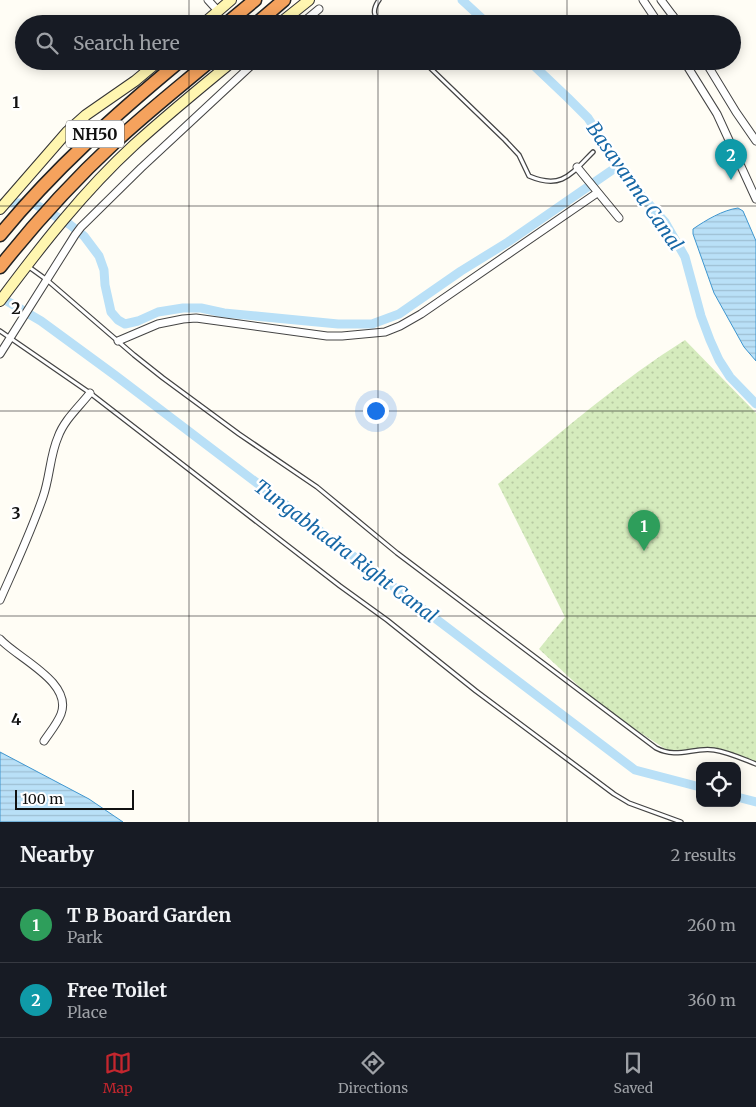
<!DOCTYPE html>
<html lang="en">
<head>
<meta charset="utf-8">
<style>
  body { margin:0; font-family:Merriweather,serif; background:#20242c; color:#f1f3f6 }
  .controls { position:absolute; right:15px; bottom:15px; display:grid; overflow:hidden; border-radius:10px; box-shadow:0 2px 12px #0003 }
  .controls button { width:45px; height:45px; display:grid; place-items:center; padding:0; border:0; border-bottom:1px solid #363941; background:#171b24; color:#f1f3f6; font:25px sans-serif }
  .scale { position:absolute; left:15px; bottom:12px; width:119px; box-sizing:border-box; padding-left:5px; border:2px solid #111; border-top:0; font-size:14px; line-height:18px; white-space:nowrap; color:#111; -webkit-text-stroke:4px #fff; paint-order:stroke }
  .you { position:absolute; left:375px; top:410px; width:18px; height:18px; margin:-12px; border:4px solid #fff; border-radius:50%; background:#1a73e8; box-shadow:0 0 0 8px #1a73e833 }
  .badge { display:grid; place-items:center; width:32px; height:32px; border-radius:50%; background:#c4262e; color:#fff; font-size:16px; font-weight:700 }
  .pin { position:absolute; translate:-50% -41px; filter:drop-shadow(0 1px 2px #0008) }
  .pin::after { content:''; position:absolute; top:26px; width:18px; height:15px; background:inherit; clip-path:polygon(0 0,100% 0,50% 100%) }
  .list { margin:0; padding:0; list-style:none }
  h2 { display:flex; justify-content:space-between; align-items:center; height:65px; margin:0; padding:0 20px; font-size:21px }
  h2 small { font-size:16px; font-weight:400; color:#9ea1a6 }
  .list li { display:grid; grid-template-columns:32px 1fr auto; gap:15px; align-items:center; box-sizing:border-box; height:75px; padding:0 20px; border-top:1px solid #363941 }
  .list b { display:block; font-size:19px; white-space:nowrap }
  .list p { margin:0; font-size:16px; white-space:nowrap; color:#9ea1a6 }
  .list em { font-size:16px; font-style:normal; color:#9ea1a6 }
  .icon { flex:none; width:28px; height:28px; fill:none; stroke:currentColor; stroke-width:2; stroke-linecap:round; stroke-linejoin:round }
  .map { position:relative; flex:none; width:756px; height:822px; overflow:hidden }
  .search { position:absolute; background:#171b24; box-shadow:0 2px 12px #0003; left:15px; right:15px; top:15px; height:55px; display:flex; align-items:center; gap:12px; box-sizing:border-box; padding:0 18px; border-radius:28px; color:#9ea1a6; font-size:19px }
  .sheet { height:215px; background:#171b24 }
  nav { display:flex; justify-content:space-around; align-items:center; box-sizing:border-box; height:70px; border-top:1px solid #363941; background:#171b24; font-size:14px; color:#9ea1a6 }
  nav a { display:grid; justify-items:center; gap:2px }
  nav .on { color:#c4262e }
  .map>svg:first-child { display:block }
</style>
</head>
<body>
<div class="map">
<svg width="756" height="822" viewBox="0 0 756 822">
  <defs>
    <pattern id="park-dots" width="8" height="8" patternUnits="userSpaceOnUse" patternTransform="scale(1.25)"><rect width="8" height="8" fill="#d5ebbd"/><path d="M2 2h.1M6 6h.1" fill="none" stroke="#b6c8a1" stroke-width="1.8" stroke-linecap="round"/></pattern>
    <pattern id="water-rules" width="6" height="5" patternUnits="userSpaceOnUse" patternTransform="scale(1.25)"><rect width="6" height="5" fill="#b9e0f7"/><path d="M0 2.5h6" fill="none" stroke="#9ebfd3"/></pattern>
  </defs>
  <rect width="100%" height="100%" fill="#fffdf5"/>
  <!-- park -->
  <path fill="url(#park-dots)" d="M685,340l71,73v349l-40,-12 -43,4 -72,-47 -62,-58 26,-32 -67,-133c61,-50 120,-102 187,-144z"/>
  <!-- water -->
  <g fill="url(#water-rules)" stroke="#3f96cf">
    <path d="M738,208l5,3 13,30v120l-12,-14 -30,-54 -21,-59v-5c13,-9 30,-19 45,-21z"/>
    <path d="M0,752l89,47 34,23h-123z"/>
  </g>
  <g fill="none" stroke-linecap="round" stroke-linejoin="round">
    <!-- canal -->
    <g stroke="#b9e0f7" stroke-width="9">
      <path d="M462,0l26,24"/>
      <path d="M529,61l39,37 20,20 43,66 34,38 20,35 16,59 9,24 9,20 11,17 26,27"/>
      <path d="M2,203h31l36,21 15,12 15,20 5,14 1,15 6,27 7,8 7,4 13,-3 20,-9 25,-4h18l23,5 114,11h34l27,-10 62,-43 47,-29 110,-76"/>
      <path d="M0,297l41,24 75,55 519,394 65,17"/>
      <path d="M737,797l19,5"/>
    </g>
    <defs>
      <g id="lane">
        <path d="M379,0c-7,10 -6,16 3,24"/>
        <path d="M423,61l82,79 14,15 10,21c33,14 42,-2 64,-24"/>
        <path d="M29,267l18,13 87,75 29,23 76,56 78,53 80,66 259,195c21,11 37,-1 58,2 14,2 29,9 42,14"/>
        <path d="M0,331l90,62 250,193 47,34 89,71 138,103 15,9 52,19"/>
      </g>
      <g id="street">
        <path d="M208,0l10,11"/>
        <path d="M643,0l16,24"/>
        <path d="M661,0l18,24"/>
        <path d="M301,24l18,-15"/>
        <path d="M664,24l9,-8"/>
        <path d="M684,61l33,53 39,85"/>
        <path d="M705,61l31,51 20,29"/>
        <path d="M577,167l42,51"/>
        <path d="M118,341l40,-17 25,-5 13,-1 131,18h15l43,-4 15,-6 21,-12 176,-121"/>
        <path d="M0,354l75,-119 6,-8 60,-59 115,-107"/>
        <path d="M0,600c15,-34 31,-68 43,-103 7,-20 7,-42 15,-60 6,-17 21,-30 32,-44"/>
        <path d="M0,639c17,19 73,43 61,75 -4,10 -11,18 -17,27"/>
      </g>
      <g id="secondary">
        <path d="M203,24l28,-24"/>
        <path d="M279,24l30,-24"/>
        <path d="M0,209l67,-77 19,-17 49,-34 24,-20"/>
        <path d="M0,301c41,-55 84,-110 134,-156 32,-29 66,-57 99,-84"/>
      </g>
      <g id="highway">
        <path d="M226,24l29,-24"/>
        <path d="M256,24l28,-24"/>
        <path d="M0,235c53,-65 116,-121 180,-174"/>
        <path d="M0,267c35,-44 73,-86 114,-124 31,-29 64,-55 96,-82"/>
      </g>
    </defs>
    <!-- lane casing -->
    <use href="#lane" stroke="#444" stroke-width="5.5"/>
    <!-- street casing -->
    <use href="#street" stroke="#444" stroke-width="9"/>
    <!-- secondary casing -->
    <use href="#secondary" stroke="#333" stroke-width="12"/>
    <!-- highway casing -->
    <use href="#highway" stroke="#222" stroke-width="15"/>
    <!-- lane -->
    <use href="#lane" stroke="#fff" stroke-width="3"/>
    <!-- street -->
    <use href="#street" stroke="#fff" stroke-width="7"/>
    <!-- secondary -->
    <use href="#secondary" stroke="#fff6b0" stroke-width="10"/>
    <!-- highway -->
    <use href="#highway" stroke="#f5a25d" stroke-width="12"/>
  </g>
  <!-- grid -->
  <path fill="none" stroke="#111" stroke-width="1" stroke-opacity="0.55" d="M189,0v24M378,0v24M567,0v24M189,61v761M378,61v761M567,61v761M0,206h756M0,411h756M0,616h756"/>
  <g text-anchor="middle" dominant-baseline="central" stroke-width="5" stroke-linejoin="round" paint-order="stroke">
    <!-- shield labels -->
    <rect fill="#fff" stroke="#585858" stroke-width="1" x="66" y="120.5" width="58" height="27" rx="4"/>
    <g font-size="16" font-weight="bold" fill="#111">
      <text x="95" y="134">NH50</text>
    </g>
    <!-- water labels -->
    <g font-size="19" font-style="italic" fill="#1768a6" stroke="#fff">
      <text transform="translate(635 186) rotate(55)">Basavanna Canal</text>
      <text transform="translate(346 551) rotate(37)">Tungabhadra Right Canal</text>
    </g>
  </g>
  <g font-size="16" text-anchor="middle" font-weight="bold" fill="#111" stroke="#fff" stroke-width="5" stroke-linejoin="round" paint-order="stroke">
    <text x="16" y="108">1</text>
    <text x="16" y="314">2</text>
    <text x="16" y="519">3</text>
    <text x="16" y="725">4</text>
  </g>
</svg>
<div class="controls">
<button><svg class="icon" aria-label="locate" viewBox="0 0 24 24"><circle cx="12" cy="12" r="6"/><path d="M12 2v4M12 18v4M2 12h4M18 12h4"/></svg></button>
</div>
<div class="scale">100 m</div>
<div class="you"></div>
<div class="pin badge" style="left:644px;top:551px;background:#2e9e5b">1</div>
<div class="pin badge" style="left:731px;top:180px;background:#0f9aa8">2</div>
<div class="search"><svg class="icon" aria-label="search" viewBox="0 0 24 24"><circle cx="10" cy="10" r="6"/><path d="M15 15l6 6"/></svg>Search here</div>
</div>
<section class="sheet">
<h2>Nearby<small>2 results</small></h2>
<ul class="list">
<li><span class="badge" style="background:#2e9e5b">1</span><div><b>T B Board Garden</b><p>Park</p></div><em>260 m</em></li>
<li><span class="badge" style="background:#0f9aa8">2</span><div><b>Free Toilet</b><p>Place</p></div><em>360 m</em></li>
</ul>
</section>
<nav>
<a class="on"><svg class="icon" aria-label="map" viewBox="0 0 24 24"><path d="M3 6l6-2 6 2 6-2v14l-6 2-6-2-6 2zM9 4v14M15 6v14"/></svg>Map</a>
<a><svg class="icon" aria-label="directions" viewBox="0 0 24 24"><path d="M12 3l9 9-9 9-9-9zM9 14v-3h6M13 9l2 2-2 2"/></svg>Directions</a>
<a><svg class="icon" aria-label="saved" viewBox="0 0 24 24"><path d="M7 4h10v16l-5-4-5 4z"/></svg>Saved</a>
</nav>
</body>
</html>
